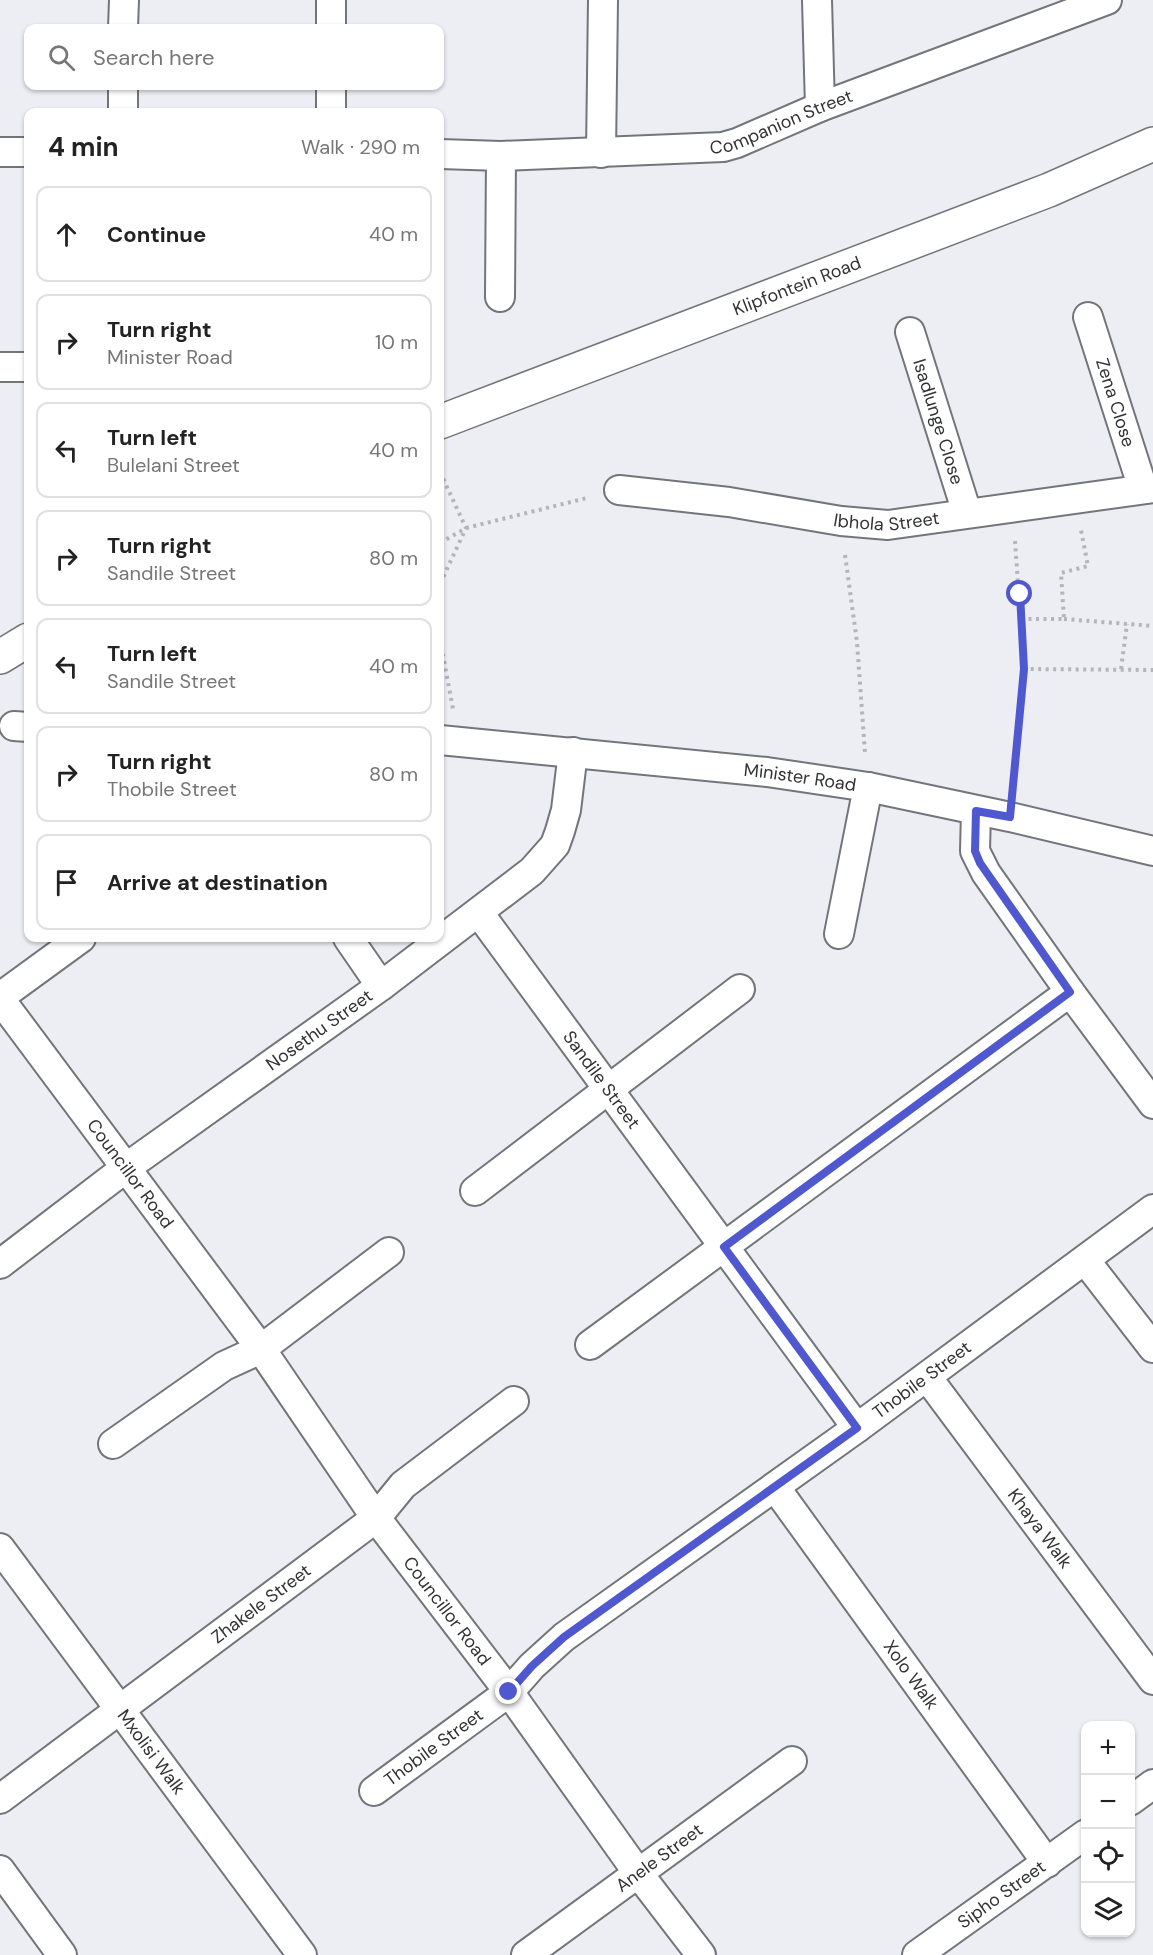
<!DOCTYPE html>
<html lang="en">
<head>
<meta charset="utf-8">
<style>
  body { margin:0; font-family:"DM Sans",sans-serif; background:#f6f6f6; color:#222 }
  .controls { position:absolute; right:18px; bottom:18px; display:grid; overflow:hidden; border-radius:12px; box-shadow:0 2px 4px #0004 }
  .controls button { width:54px; height:54px; display:grid; place-items:center; padding:0; border:0; border-bottom:2px solid #e0e0e0; background:#fff; color:#222; font:30px sans-serif }
  .stop { position:absolute; width:18px; height:18px; margin:-14px; border:4px solid #4f58ce; border-radius:50%; background:#fff }
  .stop.end { background:#4f58ce; border-color:#fff; box-shadow:0 2px 6px #0008 }
  .list { margin:0; padding:0; list-style:none }
  h2 { display:flex; justify-content:space-between; align-items:center; height:78px; margin:0; padding:0 24px; font-size:26px }
  h2 small { font-size:20px; font-weight:400; color:#767676 }
  .list li { display:grid; grid-template-columns:39px 1fr auto; gap:18px; align-items:center; box-sizing:border-box; height:96px; margin:0 12px 12px; padding:0 12px; border:2px solid #e0e0e0; border-radius:12px }
  .list b { display:block; font-size:22px; white-space:nowrap }
  .list p { margin:0; font-size:20px; white-space:nowrap; color:#767676 }
  .list em { font-size:20px; font-style:normal; color:#767676 }
  .icon { flex:none; width:33px; height:33px; fill:none; stroke:currentColor; stroke-width:2; stroke-linecap:round; stroke-linejoin:round }
  .map { position:relative; flex:none; width:1153px; height:1955px; overflow:hidden }
  .search { position:absolute; background:#fff; box-shadow:0 2px 4px #0004; left:24px; top:24px; width:420px; height:66px; display:flex; align-items:center; gap:15px; box-sizing:border-box; padding:0 21px; border-radius:12px; color:#767676; font-size:22px }
  .panel { position:absolute; background:#fff; box-shadow:0 2px 4px #0004; left:24px; top:108px; width:420px; height:834px; border-radius:12px }
  .map>svg:first-child { display:block }
</style>
</head>
<body>
<div class="map">
<svg width="1153" height="1955" viewBox="0 0 1153 1955">
  <rect width="100%" height="100%" fill="#eceef4"/>
  <g fill="none" stroke-linecap="round" stroke-linejoin="round">
    <defs>
      <g id="minor">
        <path d="M331,0v28"/>
        <path d="M817,0l3,107"/>
        <path d="M123,28l1,-28"/>
        <path d="M331,86v26"/>
        <path d="M123,112v-26"/>
        <path d="M0,152h28"/>
        <path d="M601,153l2,-153"/>
        <path id="s1" d="M440,154l61,2 222,-9 14,-4 83,-36 287,-107"/>
        <path d="M500,297l1,-141"/>
        <path id="s2" d="M1088,317l55,172"/>
        <path id="s3" d="M910,332l57,181"/>
        <path d="M0,367h28"/>
        <path id="s4" d="M619,490l110,12 112,19 47,4 265,-37"/>
        <path d="M14,726l14,1"/>
        <path id="s5" d="M440,740l327,32 101,15 142,30 143,34"/>
        <path d="M976,811l-1,40 11,22 84,119 83,112"/>
        <path id="s6" d="M479,913l378,515"/>
        <path d="M839,934l29,-147"/>
        <path d="M348,938l33,48"/>
        <path d="M0,997l81,-59"/>
        <path id="s7" d="M0,999l261,350 115,169 133,174 129,181 63,82"/>
        <path d="M475,1191l265,-202"/>
        <path d="M1085,1260l68,88"/>
        <path id="s8" d="M0,1264l127,-97 254,-181 151,-115 23,-26 5,-14 6,-21 7,-58"/>
        <path d="M590,1345l480,-353"/>
        <path id="s9" d="M927,1377l226,303"/>
        <path d="M113,1444l111,-78 37,-17 128,-97"/>
        <path id="s10" d="M775,1487l272,376"/>
        <path id="s11" d="M0,1548l302,407"/>
        <path id="s12" d="M374,1791l135,-99 23,-26 32,-29 293,-209 296,-219"/>
        <path id="s13" d="M0,1799l376,-281 27,-33 111,-84"/>
        <path d="M1130,1801l23,-17"/>
        <path d="M0,1870l62,85"/>
        <path id="s14" d="M526,1955l266,-194"/>
        <path id="s15" d="M917,1955l169,-121"/>
      </g>
      <g id="tertiary">
        <path id="s16" d="M440,422l609,-232 104,-46"/>
        <path d="M0,657l28,-17"/>
      </g>
    </defs>
    <!-- minor casing -->
    <use href="#minor" stroke="#74757b" stroke-width="32"/>
    <!-- tertiary casing -->
    <use href="#tertiary" stroke="#74757b" stroke-width="36"/>
    <!-- path -->
    <g stroke="#b4b5ba" stroke-width="4" stroke-dasharray="3 4.5" stroke-linecap="butt">
      <path d="M440,472l26,56 -26,56"/>
      <path d="M1015,541l9,128 129,1"/>
      <path d="M440,543l26,-15 121,-30"/>
      <path d="M845,555l12,87 8,111"/>
      <path d="M1021,619h43l-3,-46 27,-7 -7,-36"/>
      <path d="M1064,619l89,7"/>
      <path d="M440,639l13,70"/>
      <path d="M1121,669l6,-45"/>
      <path d="M1013,785l11,-116"/>
    </g>
    <!-- minor -->
    <use href="#minor" stroke="#fff" stroke-width="28"/>
    <!-- tertiary -->
    <use href="#tertiary" stroke="#fff" stroke-width="33"/>
  </g>
  <g fill="none" stroke-linecap="round" stroke-linejoin="round">
    <!-- route -->
    <path stroke="#4f58ce" stroke-width="8" d="M509,1692l23,-26 32,-29 293,-209 -133,-181 346,-255 -90,-129 -5,-12 1,-40 34,6 14,-148 -4,-75"/>
  </g>
  <g text-anchor="middle" dominant-baseline="central" stroke-width="6" stroke-linejoin="round" paint-order="stroke">
    <!-- street labels -->
    <g font-size="18" fill="#323335" stroke="#fbfcfe">
      <text stroke="none"><textPath href="#s1" startOffset="346">Companion Street</textPath></text>
      <text stroke="none"><textPath href="#s16" startOffset="382">Klipfontein Road</textPath></text>
      <text stroke="none"><textPath href="#s2" startOffset="90">Zena Close</textPath></text>
      <text stroke="none"><textPath href="#s3" startOffset="94">Isadlunge Close</textPath></text>
      <text stroke="none"><textPath href="#s4" startOffset="270">Ibhola Street</textPath></text>
      <text stroke="none"><textPath href="#s5" startOffset="362">Minister Road</textPath></text>
      <text stroke="none"><textPath href="#s8" startOffset="396">Nosethu Street</textPath></text>
      <text stroke="none"><textPath href="#s6" startOffset="207">Sandile Street</textPath></text>
      <text stroke="none"><textPath href="#s7" startOffset="218">Councillor Road</textPath></text>
      <text stroke="none"><textPath href="#s12" startOffset="686">Thobile Street</textPath></text>
      <text stroke="none"><textPath href="#s9" startOffset="189">Khaya Walk</textPath></text>
      <text stroke="none"><textPath href="#s13" startOffset="326">Zhakele Street</textPath></text>
      <text stroke="none"><textPath href="#s7" startOffset="758">Councillor Road</textPath></text>
      <text stroke="none"><textPath href="#s10" startOffset="232">Xolo Walk</textPath></text>
      <text stroke="none"><textPath href="#s12" startOffset="74">Thobile Street</textPath></text>
      <text stroke="none"><textPath href="#s11" startOffset="254">Mxolisi Walk</textPath></text>
      <text stroke="none"><textPath href="#s14" startOffset="165">Anele Street</textPath></text>
      <text stroke="none"><textPath href="#s15" startOffset="104">Sipho Street</textPath></text>
    </g>
  </g>
</svg>
<div class="controls">
<button>+</button>
<button>−</button>
<button><svg class="icon" aria-label="locate" viewBox="0 0 24 24"><circle cx="12" cy="12" r="6"/><path d="M12 2v4M12 18v4M2 12h4M18 12h4"/></svg></button>
<button><svg class="icon" aria-label="layers" viewBox="0 0 24 24"><path d="M12 4l9 5-9 5-9-5zM3 14l9 5 9-5"/></svg></button>
</div>
<div class="stop" style="left:1020px;top:594px"></div>
<div class="stop end" style="left:509px;top:1692px"></div>
<div class="search"><svg class="icon" aria-label="search" viewBox="0 0 24 24"><circle cx="10" cy="10" r="6"/><path d="M15 15l6 6"/></svg>Search here</div>
<section class="panel">
<h2>4 min<small>Walk · 290 m</small></h2>
<ul class="list">
<li><svg class="icon" aria-label="ahead" viewBox="0 0 24 24"><path d="M12 20V5M6 11l6-6 6 6"/></svg><div><b>Continue</b></div><em>40 m</em></li>
<li><svg class="icon" aria-label="right" viewBox="0 0 24 24"><path d="M7 20v-9h11M14 6l5 5-5 5"/></svg><div><b>Turn right</b><p>Minister Road</p></div><em>10 m</em></li>
<li><svg class="icon" aria-label="left" viewBox="0 0 24 24"><path d="M17 20v-9H6M10 6l-5 5 5 5"/></svg><div><b>Turn left</b><p>Bulelani Street</p></div><em>40 m</em></li>
<li><svg class="icon" aria-label="right" viewBox="0 0 24 24"><path d="M7 20v-9h11M14 6l5 5-5 5"/></svg><div><b>Turn right</b><p>Sandile Street</p></div><em>80 m</em></li>
<li><svg class="icon" aria-label="left" viewBox="0 0 24 24"><path d="M17 20v-9H6M10 6l-5 5 5 5"/></svg><div><b>Turn left</b><p>Sandile Street</p></div><em>40 m</em></li>
<li><svg class="icon" aria-label="right" viewBox="0 0 24 24"><path d="M7 20v-9h11M14 6l5 5-5 5"/></svg><div><b>Turn right</b><p>Thobile Street</p></div><em>80 m</em></li>
<li><svg class="icon" aria-label="arrive" viewBox="0 0 24 24"><path d="M6 21V4h12l-3 4 3 4H6"/></svg><div><b>Arrive at destination</b></div></li>
</ul>
</section>
</div>
</body>
</html>
